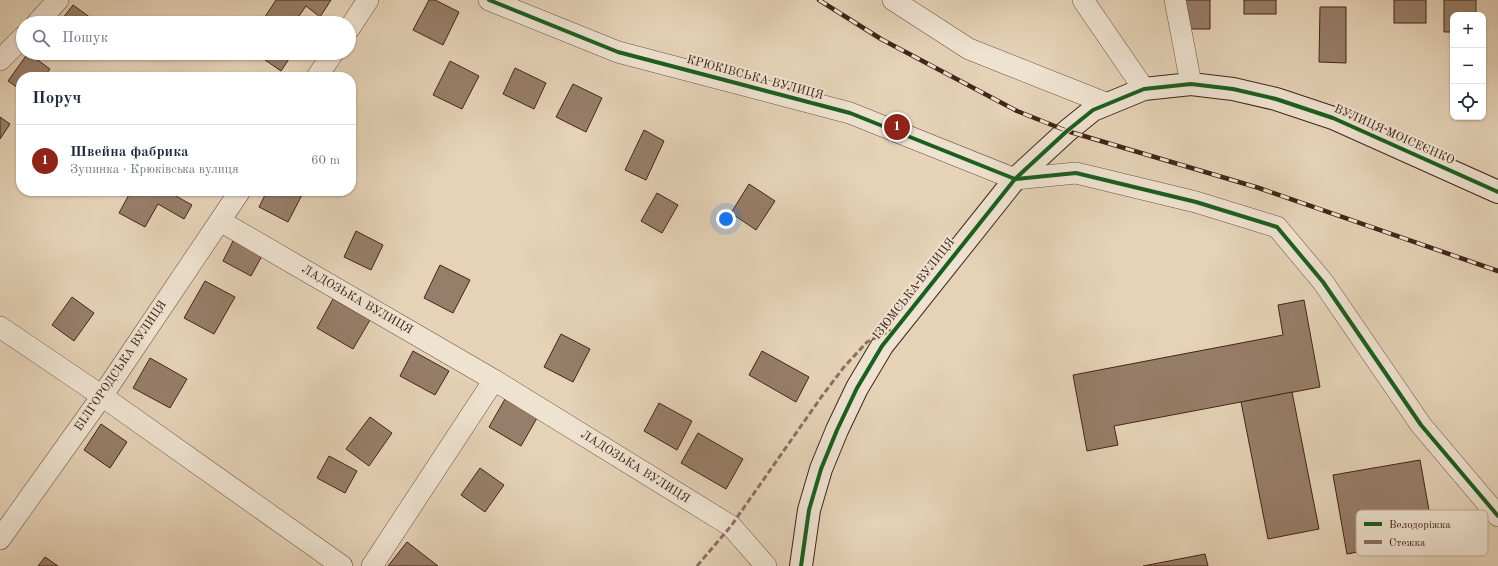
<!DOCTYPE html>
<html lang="uk">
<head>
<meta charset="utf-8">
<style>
  body { margin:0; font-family:"Old Standard TT",serif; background:#f6f6f7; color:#1f2937 }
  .controls { position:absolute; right:12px; top:12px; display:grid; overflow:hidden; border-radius:8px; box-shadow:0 1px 3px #0004 }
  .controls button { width:36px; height:36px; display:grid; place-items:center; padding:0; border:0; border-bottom:1px solid #e0e1e3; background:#fff; color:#1f2937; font:20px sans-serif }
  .you { position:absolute; left:726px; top:219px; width:14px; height:14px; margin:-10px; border:3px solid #fff; border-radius:50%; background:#1a73e8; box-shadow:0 0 0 6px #1a73e833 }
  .badge { display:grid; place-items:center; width:26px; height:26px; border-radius:50%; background:#8f2418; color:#fff; font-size:13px; font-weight:700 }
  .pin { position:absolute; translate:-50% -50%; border:2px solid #fff; box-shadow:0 1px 4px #0006 }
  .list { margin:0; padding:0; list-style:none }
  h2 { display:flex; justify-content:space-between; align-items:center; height:52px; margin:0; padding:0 16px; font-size:17px }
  h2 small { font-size:13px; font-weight:400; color:#747a83 }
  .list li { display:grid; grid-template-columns:26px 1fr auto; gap:12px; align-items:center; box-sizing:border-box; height:72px; padding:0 16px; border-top:1px solid #e0e1e3 }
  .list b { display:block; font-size:15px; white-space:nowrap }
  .list p { margin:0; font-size:13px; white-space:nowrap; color:#747a83 }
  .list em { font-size:13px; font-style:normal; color:#747a83 }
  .icon { flex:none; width:22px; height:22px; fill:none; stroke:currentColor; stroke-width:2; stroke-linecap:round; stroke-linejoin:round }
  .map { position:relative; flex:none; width:1498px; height:566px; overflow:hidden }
  .search { position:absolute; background:#fff; box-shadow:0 1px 3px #0004; left:16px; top:16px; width:340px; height:44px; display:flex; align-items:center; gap:10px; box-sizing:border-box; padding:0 14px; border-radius:22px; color:#747a83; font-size:15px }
  .panel { position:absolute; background:#fff; box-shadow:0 1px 3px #0004; left:16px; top:72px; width:340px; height:124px; border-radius:16px }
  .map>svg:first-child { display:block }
</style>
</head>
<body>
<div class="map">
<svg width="1498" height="566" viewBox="0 0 1498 566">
  <rect width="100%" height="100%" fill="#e5d2b7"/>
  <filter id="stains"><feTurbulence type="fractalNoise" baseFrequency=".005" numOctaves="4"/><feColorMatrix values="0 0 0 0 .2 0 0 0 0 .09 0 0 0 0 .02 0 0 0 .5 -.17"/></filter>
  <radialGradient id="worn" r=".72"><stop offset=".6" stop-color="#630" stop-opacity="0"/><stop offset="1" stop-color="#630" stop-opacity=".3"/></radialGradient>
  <!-- building -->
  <g fill="#977e6a" stroke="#432417">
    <path d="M276,0h55l-11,17 -14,-11 -12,17h-33z"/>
    <path d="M429,0h6l24,12 -16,33 -30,-15z"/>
    <path d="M1184,0h26v29h-27z"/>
    <rect x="1244" y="0" width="32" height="14"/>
    <rect x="1394" y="0" width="32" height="23"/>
    <path d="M1444,0h32v15h-23v17h-9z"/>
    <path d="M73,5l22,16 -2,2h-34z"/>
    <path d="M1320,7h26v56l-27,-1z"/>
    <path d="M28,53l22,16 -6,8h-23v13l-13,-9z"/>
    <path d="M255,53h38l-12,18z"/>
    <path d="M450,61l29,15 -17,33 -29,-14z"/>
    <path d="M515,68l31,15 -12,26 -31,-15z"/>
    <path d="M573,84l29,14 -16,34 -30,-15z"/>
    <path d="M0,117l10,7 -10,15z"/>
    <path d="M644,130l20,11 -18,39 -21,-10z"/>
    <path d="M749,184l26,17 -19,29 -25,-17z"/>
    <path d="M131,191h36l25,14 -8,14 -26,-15 -13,23 -26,-14z"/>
    <path d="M267,191h37l-16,31 -29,-15z"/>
    <path d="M657,193l21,12 -16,28 -21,-12z"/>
    <path d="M356,231l27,14 -12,25 -27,-13z"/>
    <path d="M234,239l29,15 -12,22 -28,-15z"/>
    <path d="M440,265l30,15 -17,33 -29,-15z"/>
    <path d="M205,281l30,16 -21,37 -30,-16z"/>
    <path d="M72,297l22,16 -20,28 -22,-16z"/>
    <path d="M333,299l37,21 -17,29 -36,-21z"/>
    <path d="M1304,300l16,87 -206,39 4,19 -31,6 -14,-76 210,-40 -5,-30z"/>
    <path d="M561,334l29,15 -17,33 -29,-15z"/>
    <path d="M413,351l36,20 -14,24 -35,-19z"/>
    <path d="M762,351l47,26 -13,25 -47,-27z"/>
    <path d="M150,358l37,21 -17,29 -37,-20z"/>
    <path d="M1292,392l27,137 -51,10 -27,-137z"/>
    <path d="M505,399l32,19 -16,28 -32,-19z"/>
    <path d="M659,403l33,18 -15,29 -33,-19z"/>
    <path d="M370,417l22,16 -23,33 -23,-17z"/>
    <path d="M101,424l26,18 -17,26 -26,-18z"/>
    <path d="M698,433l45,26 -17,30 -45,-26z"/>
    <path d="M329,456l28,15 -12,22 -28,-15z"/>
    <path d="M1420,460l14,78 -87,16 -14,-79z"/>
    <path d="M480,468l24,17 -19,27 -24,-17z"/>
    <path d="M407,542l31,24h-50z"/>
    <path d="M1205,554l3,12h-65z"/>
    <path d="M45,557l13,9h-20z"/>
  </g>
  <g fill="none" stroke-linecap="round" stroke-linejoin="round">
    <defs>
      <g id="street">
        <path d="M489,0l129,52 232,61 165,66 61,-6 120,29 81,25 46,55 98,143 77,91"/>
        <path d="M893,0l76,49 139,55"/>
        <path d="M1083,0l61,89"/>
        <path d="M1175,0l16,84"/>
        <path d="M37,23l21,-23"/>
        <path d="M349,29l19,-29"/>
        <path d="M0,60l23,-23"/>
        <path d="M317,77l16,-24"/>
        <path d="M220,221l274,159 237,146 35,40"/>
        <path d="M0,327l102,69 240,170"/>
        <path d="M0,539l102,-143 138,-205"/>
        <path d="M372,566l122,-186"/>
      </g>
      <path id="secondary" d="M801,566l8,-56 12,-41 16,-39 20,-42 25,-42 133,-167 52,-48 26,-21 51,-21 47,-5 42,5 43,10 57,19 165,74"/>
    </defs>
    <!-- street casing -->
    <use href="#street" stroke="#6c503f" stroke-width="22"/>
    <!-- secondary casing -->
    <use href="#secondary" stroke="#432417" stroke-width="24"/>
    <!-- street -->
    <use href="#street" stroke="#eee2d0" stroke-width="21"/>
    <!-- secondary -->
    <use href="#secondary" stroke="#eee2d0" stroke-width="22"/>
    <defs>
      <path id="rail" d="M819,0l62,39 136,72 50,20 192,57 239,83"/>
    </defs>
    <!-- rail casing -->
    <use href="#rail" stroke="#432417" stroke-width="4.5"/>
    <!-- rail -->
    <use href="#rail" stroke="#eee2d0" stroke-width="3" stroke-dasharray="9" stroke-linecap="butt"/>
    <!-- quiet -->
    <path stroke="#8d6e63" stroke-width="3" stroke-dasharray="6 3" stroke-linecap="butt" d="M697,566l34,-40 91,-130 22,-29 23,-25 25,-12"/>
    <defs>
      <g id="cycleway">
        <path d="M489,0l129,52 232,61 165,66 61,-6 120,29 81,25 46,55 98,143 77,91"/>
        <path d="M801,566l8,-56 12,-41 16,-39 20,-42 25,-42 133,-167 52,-48 26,-21 51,-21 47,-5 42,5 43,10 57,19 165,74"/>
      </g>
    </defs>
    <!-- cycleway casing -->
    <use href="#cycleway" stroke="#eee2d0" stroke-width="6"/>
    <!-- cycleway -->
    <use href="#cycleway" stroke="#1b5e20" stroke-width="4"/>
  </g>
  <g text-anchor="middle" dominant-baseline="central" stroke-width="4" stroke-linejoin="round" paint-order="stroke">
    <!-- street labels -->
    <g font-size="12" fill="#432417" stroke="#eee2d0">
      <text transform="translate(755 78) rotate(15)">КРЮКІВСЬКА ВУЛИЦЯ</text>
      <text transform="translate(1394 135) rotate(24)">ВУЛИЦЯ МОІСЕЄНКО</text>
      <text transform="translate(914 289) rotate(-52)">ІЗЮМСЬКА ВУЛИЦЯ</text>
      <text transform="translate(357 300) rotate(30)">ЛАДОЗЬКА ВУЛИЦЯ</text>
      <text transform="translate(121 366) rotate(-56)">БІЛГОРОДСЬКА ВУЛИЦЯ</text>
      <text transform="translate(635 467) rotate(32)">ЛАДОЗЬКА ВУЛИЦЯ</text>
    </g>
  </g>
  <!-- legend -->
  <rect x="1356" y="510" width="132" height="46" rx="6" fill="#eee2d0" stroke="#bba998" stroke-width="1"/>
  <rect x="1364" y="522" width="18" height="4" fill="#1b5e20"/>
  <rect x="1364" y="540" width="18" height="4" fill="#8d6e63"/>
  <g font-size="11" fill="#432417">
    <text x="1389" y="528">Велодоріжка</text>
    <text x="1389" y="546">Стежка</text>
  </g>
  <rect width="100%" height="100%" filter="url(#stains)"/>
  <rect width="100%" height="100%" fill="url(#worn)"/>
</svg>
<div class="controls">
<button>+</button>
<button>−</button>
<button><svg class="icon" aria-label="locate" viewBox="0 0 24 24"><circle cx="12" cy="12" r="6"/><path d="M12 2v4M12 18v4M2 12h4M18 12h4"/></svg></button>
</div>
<div class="you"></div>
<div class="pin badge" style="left:897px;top:127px">1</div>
<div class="search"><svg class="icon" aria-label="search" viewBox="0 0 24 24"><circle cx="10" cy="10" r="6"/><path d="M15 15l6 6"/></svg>Пошук</div>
<section class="panel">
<h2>Поруч<small></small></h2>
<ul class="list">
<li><span class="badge">1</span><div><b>Швейна фабрика</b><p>Зупинка · Крюківська вулиця</p></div><em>60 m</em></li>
</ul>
</section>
</div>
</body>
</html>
